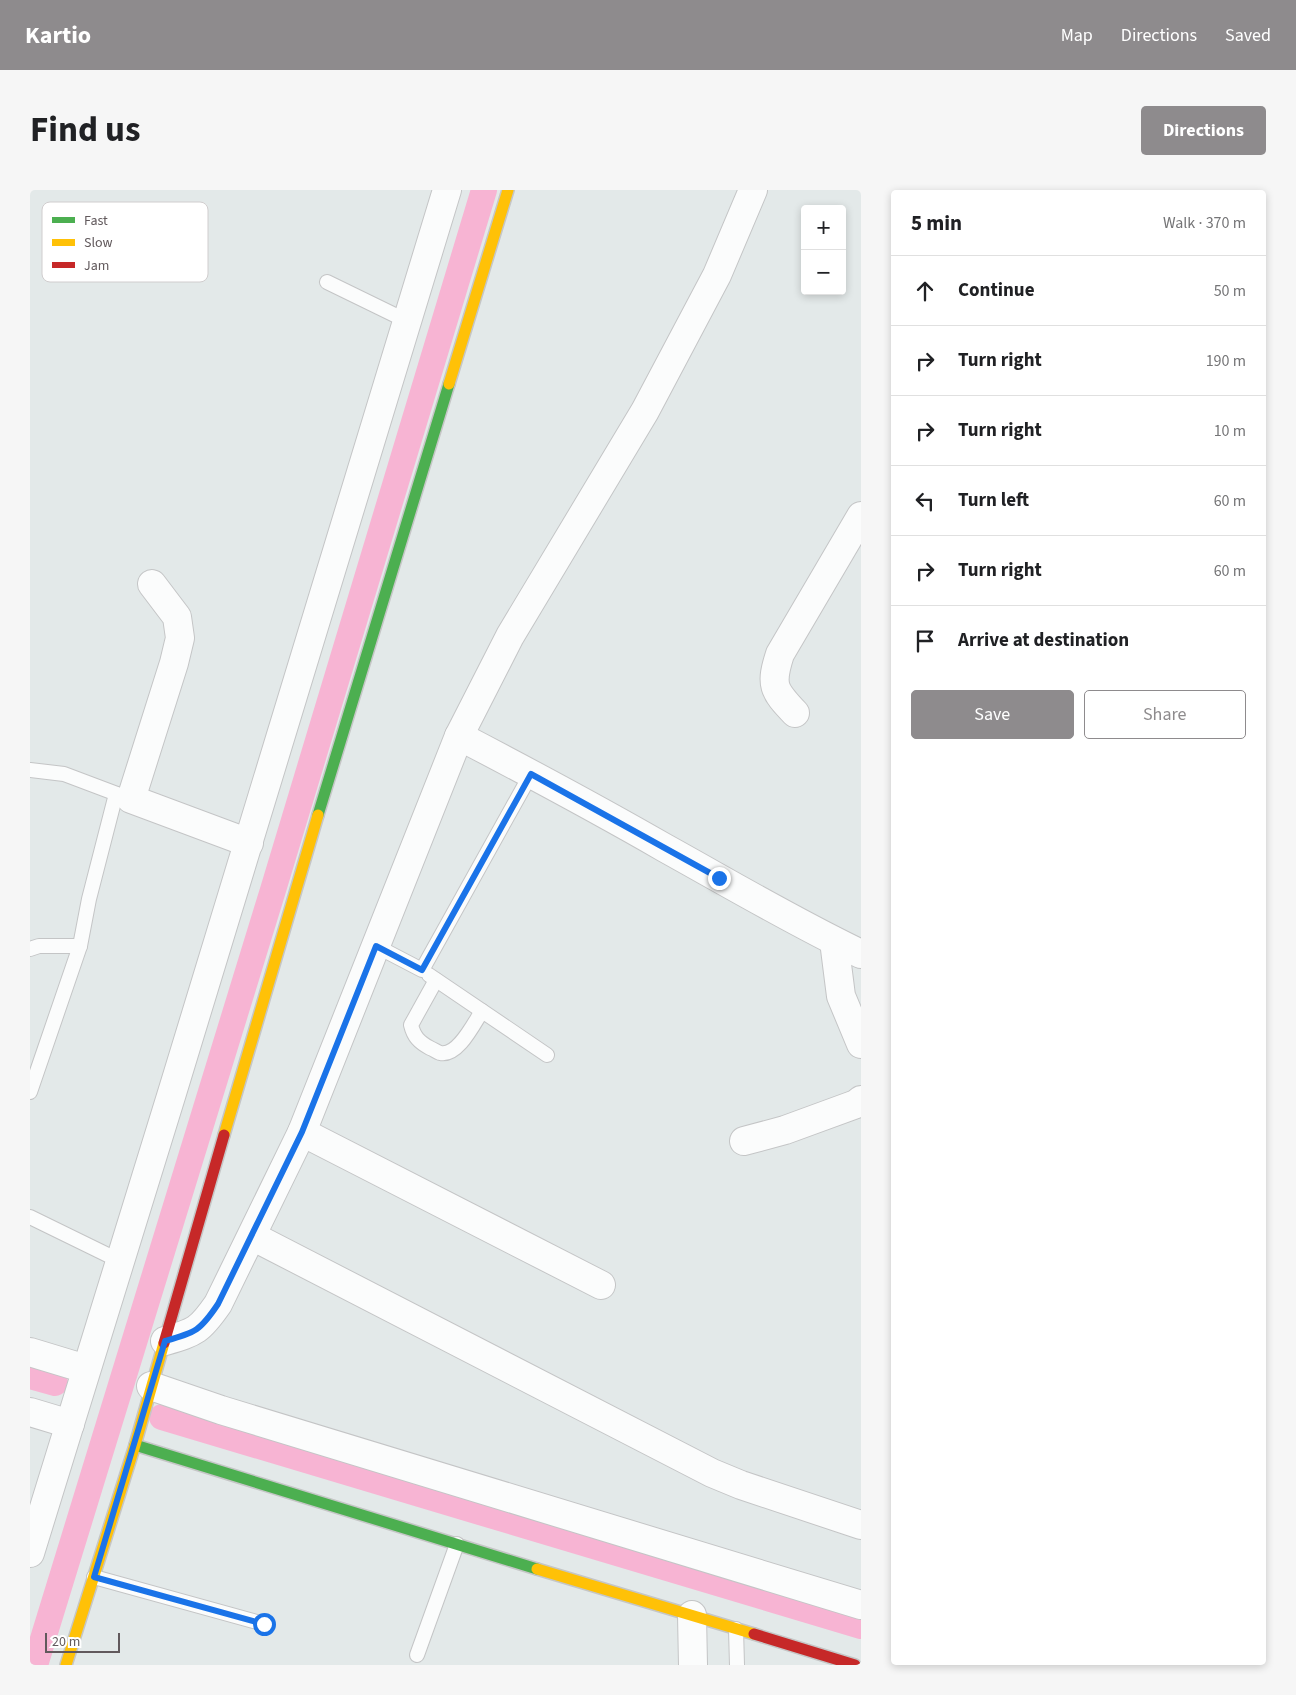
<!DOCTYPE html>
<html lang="en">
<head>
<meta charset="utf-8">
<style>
  body { margin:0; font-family:"Source Sans 3",sans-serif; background:#f6f6f6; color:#202124 }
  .controls { position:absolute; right:15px; top:15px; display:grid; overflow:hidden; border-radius:5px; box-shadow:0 2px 8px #0003 }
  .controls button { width:45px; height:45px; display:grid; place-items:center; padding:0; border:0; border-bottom:1px solid #e0e0e0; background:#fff; color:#202124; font:25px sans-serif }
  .scale { position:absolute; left:15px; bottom:12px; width:75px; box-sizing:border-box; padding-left:5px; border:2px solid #61595c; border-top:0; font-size:14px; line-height:18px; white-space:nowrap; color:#61595c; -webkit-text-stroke:4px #fff; paint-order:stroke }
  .stop { position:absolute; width:15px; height:15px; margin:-11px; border:4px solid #1a73e8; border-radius:50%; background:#fff }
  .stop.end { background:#1a73e8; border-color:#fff; box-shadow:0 1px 5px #0008 }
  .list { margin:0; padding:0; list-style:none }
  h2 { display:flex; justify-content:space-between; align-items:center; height:65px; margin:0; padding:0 20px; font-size:21px }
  h2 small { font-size:16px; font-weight:400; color:#757577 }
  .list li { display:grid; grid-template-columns:32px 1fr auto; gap:15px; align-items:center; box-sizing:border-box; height:70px; padding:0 20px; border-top:1px solid #e0e0e0 }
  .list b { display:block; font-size:19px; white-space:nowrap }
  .list em { font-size:16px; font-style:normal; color:#757577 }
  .actions { display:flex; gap:10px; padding:15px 20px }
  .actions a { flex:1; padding:11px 0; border:1px solid #8e8b8d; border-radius:5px; text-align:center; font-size:18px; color:#8e8b8d }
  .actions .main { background:#8e8b8d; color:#fff }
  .icon { flex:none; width:28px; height:28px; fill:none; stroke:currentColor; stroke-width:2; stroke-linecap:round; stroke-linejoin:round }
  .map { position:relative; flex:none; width:831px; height:1475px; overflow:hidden; border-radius:5px }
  header { display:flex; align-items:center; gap:30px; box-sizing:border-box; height:70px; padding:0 25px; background:#8e8b8d; color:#fff }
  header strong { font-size:24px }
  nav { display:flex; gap:28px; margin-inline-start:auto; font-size:18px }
  .intro { display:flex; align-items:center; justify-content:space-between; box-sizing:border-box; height:120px; padding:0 30px }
  h1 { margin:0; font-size:35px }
  .button { padding:12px 22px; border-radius:5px; background:#8e8b8d; color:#fff; font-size:18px; font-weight:700 }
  main { display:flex; gap:30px; padding:0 30px }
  aside { flex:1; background:#fff; border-radius:5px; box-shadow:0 2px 8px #0003 }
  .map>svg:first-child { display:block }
</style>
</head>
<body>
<header>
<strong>Kartio</strong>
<nav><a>Map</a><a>Directions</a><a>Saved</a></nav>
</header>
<div class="intro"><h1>Find us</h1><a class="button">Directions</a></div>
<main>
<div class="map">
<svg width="831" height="1475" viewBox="0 0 831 1475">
  <rect width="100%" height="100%" fill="#e3e9e9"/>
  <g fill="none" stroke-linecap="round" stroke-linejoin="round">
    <!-- canal -->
    <g stroke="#f7b4d3" stroke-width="26">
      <path d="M0,1186l25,7"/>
      <path d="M132,1227l699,209"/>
      <path d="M5,1475l238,-775 211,-700"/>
    </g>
    <defs>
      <g id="lane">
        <path d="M297,92l80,39"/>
        <path d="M0,580l34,4 61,23"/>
        <path d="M346,756l46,24 109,-196"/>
        <path d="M0,759l9,-3h41"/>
        <path d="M399,785l118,80"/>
        <path d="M406,790l-25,45c3,12 8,17 19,23 3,1 7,4 10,5 18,4 34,-30 42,-42"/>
        <path d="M0,902l50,-146 9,-47 27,-105"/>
        <path d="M0,1027l90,44"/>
        <path d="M64,1387l170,47"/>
        <path d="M706,1439l1,36"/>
        <path d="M387,1465l40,-111"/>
      </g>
      <g id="street">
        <path d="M122,394l25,33 3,21 -6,25 -43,136 118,44"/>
        <path d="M765,523c-22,-23 -25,-28 -15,-59l81,-138"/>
        <path d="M429,546c69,36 138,73 206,112 65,36 129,74 196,106"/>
        <path d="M804,751l7,55 20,48"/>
        <path d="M272,942l299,153"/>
        <path d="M714,951l41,-11 71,-26 5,-4"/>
        <path d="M222,1046l460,237 29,12 120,40"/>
        <path d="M135,1151c31,-9 35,-11 53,-37l84,-172 157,-396 51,-100 135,-225 72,-136 36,-85"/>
        <path d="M0,1162l56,17"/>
        <path d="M121,1196l70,24 640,195"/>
        <path d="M0,1222l40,12"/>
        <path d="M0,1363l142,-460 275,-903"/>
        <path d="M662,1425l1,50"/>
      </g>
      <g id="fast">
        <path d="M288,625l131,-431"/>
        <path d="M105,1255l402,124"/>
      </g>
      <g id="slow">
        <path d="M419,194l59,-194"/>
        <path d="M194,945l94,-320"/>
        <path d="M507,1379l217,65"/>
        <path d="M36,1475l69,-220 29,-102"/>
      </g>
      <g id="jam">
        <path d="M134,1153l60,-208"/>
        <path d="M724,1444l101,31"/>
      </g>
    </defs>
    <!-- lane casing -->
    <use href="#lane" stroke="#c4c5c6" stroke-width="16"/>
    <!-- street casing -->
    <use href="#street" stroke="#c4c5c6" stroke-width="30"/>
    <!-- fast casing -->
    <use href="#fast" stroke="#c5c6c6" stroke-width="14"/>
    <!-- slow casing -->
    <use href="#slow" stroke="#c5c6c6" stroke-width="14"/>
    <!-- jam casing -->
    <use href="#jam" stroke="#c5c6c6" stroke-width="14"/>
    <!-- lane -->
    <use href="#lane" stroke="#fbfcfc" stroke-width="14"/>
    <!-- street -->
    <use href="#street" stroke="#fbfcfc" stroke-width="28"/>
    <!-- fast -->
    <use href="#fast" stroke="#4caf50" stroke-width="11"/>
    <!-- slow -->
    <use href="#slow" stroke="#ffc107" stroke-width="11"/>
    <!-- jam -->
    <use href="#jam" stroke="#c62828" stroke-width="11"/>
  </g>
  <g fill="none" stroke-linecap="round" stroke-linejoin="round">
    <!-- route -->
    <path stroke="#1a73e8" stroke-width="6" d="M234,1434l-170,-47 71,-236c31,-9 35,-10 53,-37l84,-172 74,-186 46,24 109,-196 188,104"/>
  </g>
  <!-- legend -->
  <rect x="12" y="12" width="166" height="80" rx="8" fill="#fff" stroke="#d0cdce" stroke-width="1"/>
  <rect x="22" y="27" width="23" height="6" fill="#4caf50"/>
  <rect x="22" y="49" width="23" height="7" fill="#ffc107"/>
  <rect x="22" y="72" width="23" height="6" fill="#c62828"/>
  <g font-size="14" fill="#61595c">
    <text x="54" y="35">Fast</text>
    <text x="54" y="57">Slow</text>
    <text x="54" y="80">Jam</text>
  </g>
</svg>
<div class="controls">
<button>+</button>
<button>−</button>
</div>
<div class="scale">20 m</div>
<div class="stop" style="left:234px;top:1434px"></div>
<div class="stop end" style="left:689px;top:688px"></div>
</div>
<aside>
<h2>5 min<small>Walk · 370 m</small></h2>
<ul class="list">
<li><svg class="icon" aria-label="ahead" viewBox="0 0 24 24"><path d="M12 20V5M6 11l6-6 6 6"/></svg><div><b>Continue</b></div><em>50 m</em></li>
<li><svg class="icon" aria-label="right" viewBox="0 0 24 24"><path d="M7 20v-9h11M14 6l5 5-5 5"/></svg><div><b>Turn right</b></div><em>190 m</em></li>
<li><svg class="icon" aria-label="right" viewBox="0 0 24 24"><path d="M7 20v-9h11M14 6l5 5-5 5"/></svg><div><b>Turn right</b></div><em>10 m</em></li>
<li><svg class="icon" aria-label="left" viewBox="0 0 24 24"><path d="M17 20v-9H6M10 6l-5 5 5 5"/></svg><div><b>Turn left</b></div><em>60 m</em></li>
<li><svg class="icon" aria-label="right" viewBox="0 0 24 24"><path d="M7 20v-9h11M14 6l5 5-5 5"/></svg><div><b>Turn right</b></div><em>60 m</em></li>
<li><svg class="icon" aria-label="arrive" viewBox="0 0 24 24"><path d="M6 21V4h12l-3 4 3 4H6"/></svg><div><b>Arrive at destination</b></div></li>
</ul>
<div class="actions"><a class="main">Save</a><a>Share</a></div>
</aside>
</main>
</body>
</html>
